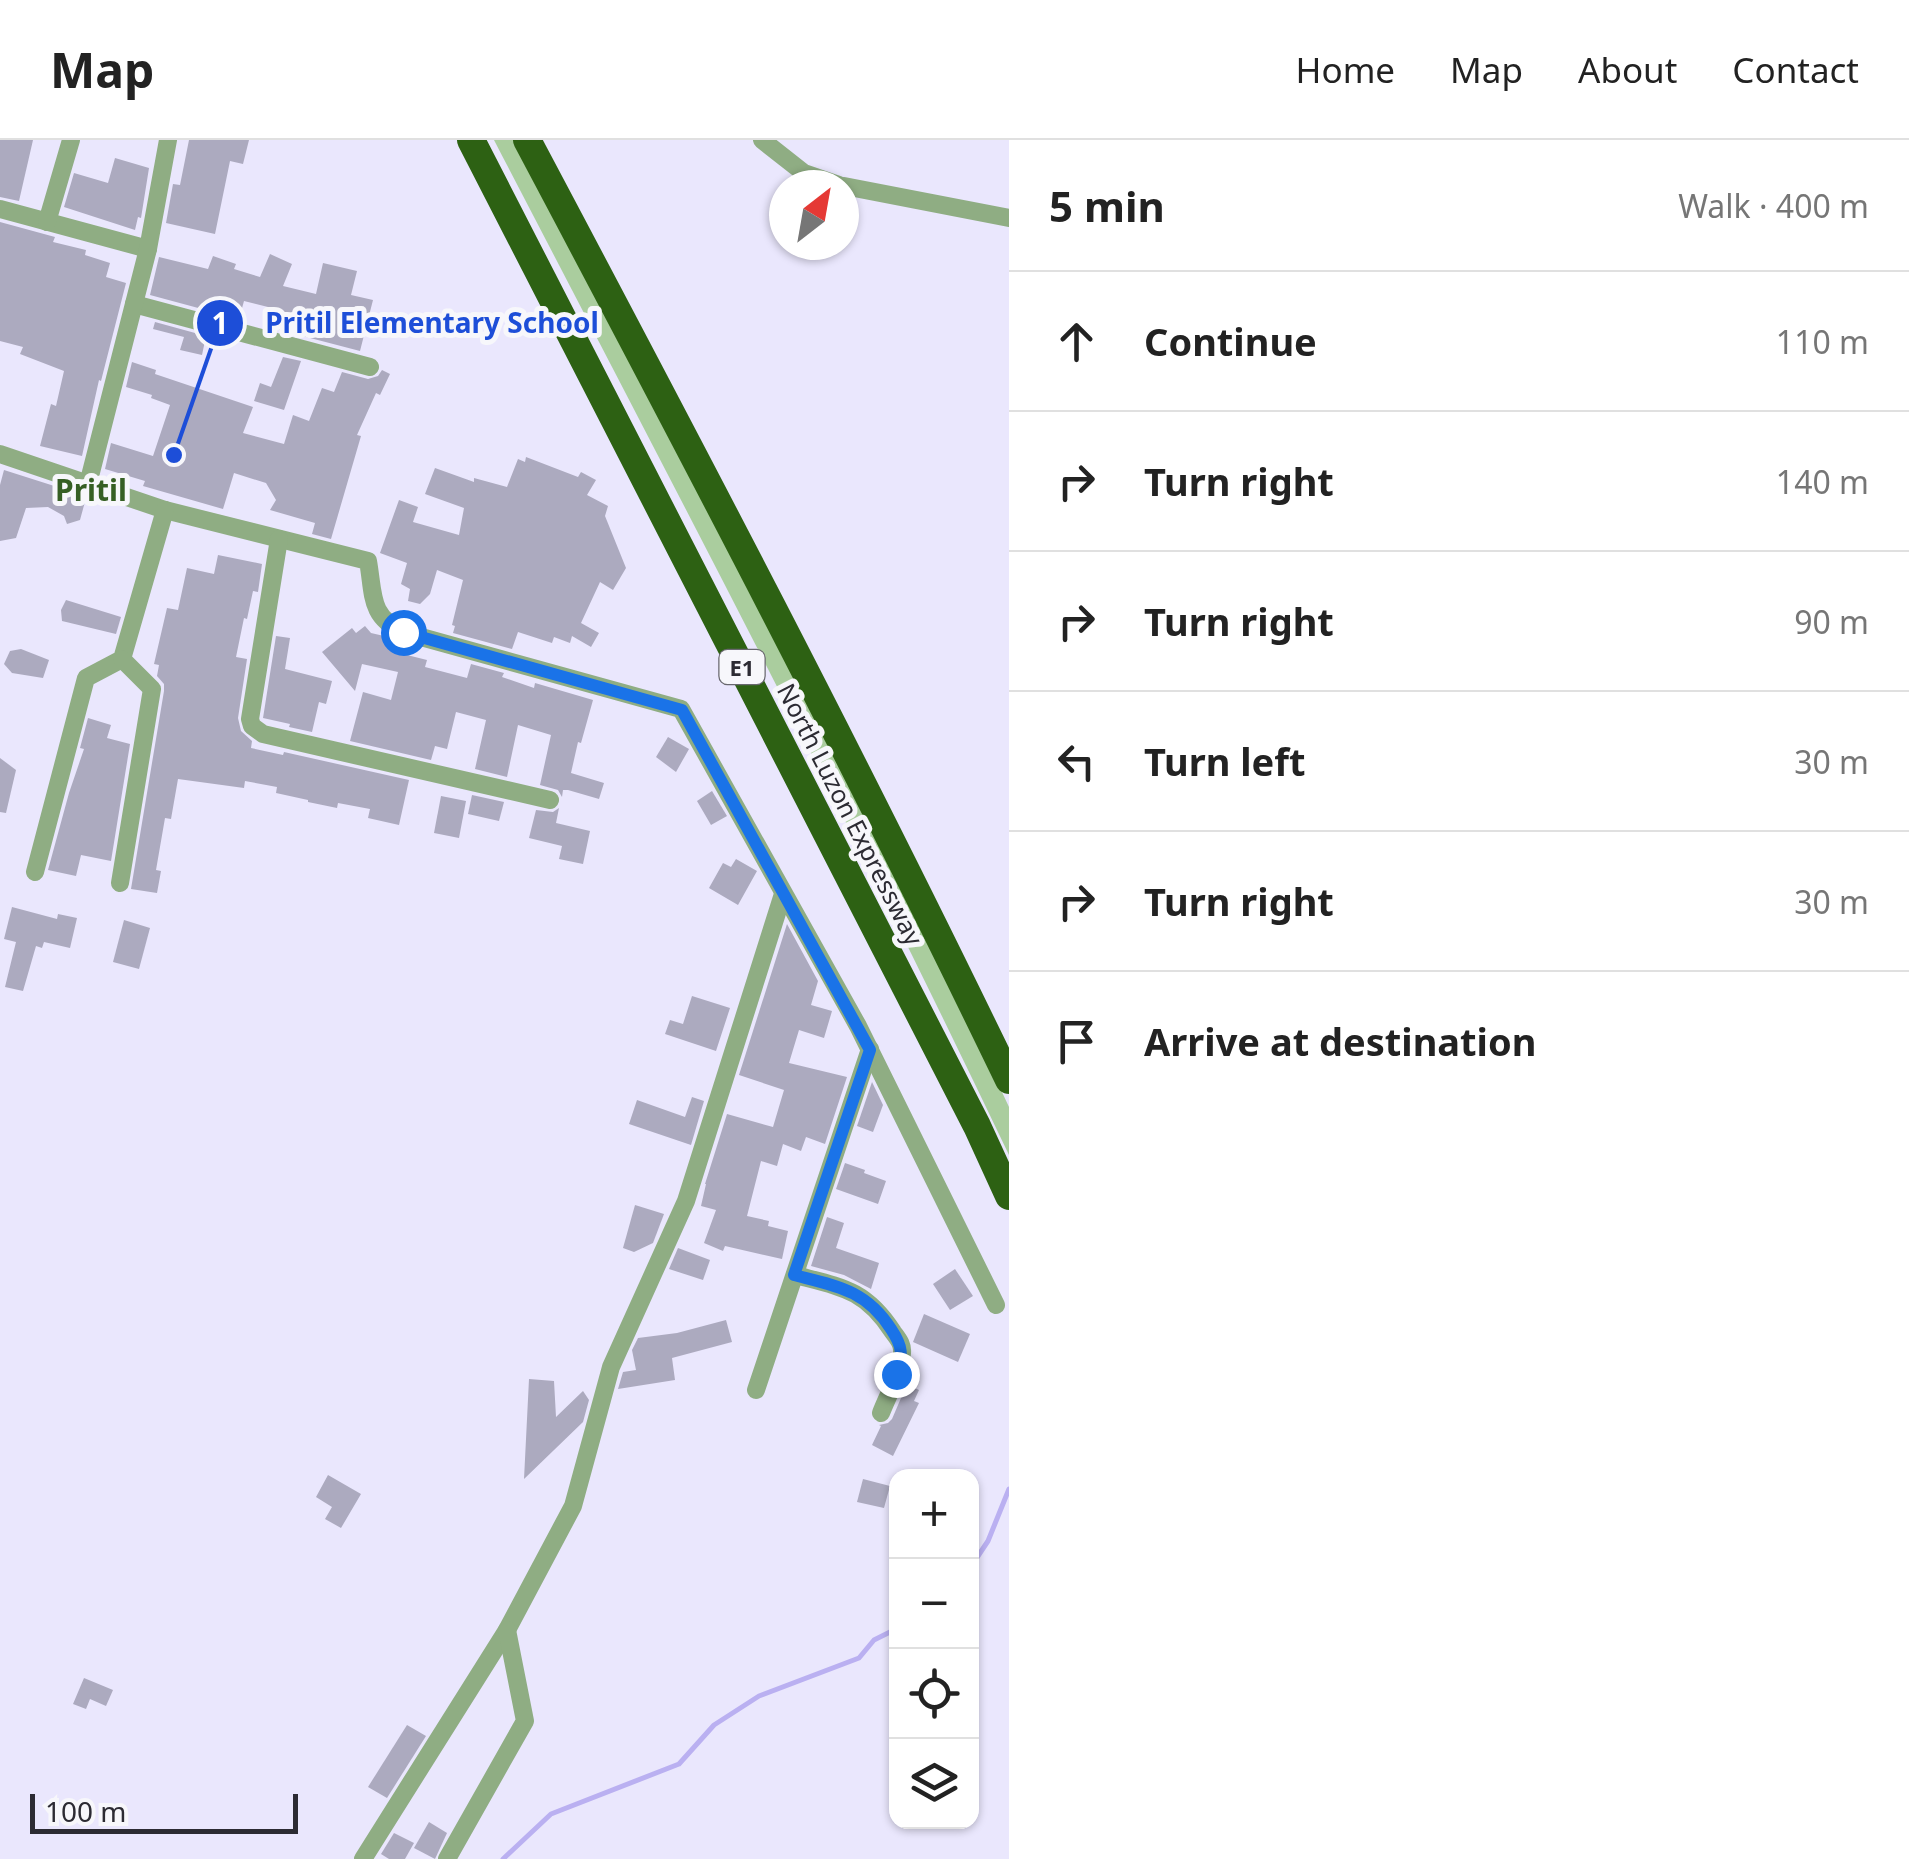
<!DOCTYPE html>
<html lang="en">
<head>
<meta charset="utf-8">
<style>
  body { margin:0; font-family:"Noto Sans",sans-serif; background:#f6f6f6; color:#222 }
  .controls { position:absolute; right:30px; bottom:30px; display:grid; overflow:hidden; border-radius:20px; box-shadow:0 2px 8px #0004 }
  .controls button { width:90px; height:90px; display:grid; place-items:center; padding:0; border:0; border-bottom:2px solid #e0e0e0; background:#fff; color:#222; font:50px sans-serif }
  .compass { position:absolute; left:769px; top:30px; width:90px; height:90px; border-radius:50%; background:#fff; box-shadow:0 2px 8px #0004; rotate:31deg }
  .scale { position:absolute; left:30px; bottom:25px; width:268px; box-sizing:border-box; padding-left:10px; border:5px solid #2c2b33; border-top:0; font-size:28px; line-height:35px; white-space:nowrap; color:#2c2b33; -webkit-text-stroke:8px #f7f7fb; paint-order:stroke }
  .stop { position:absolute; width:30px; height:30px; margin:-22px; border:8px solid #1a73e8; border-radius:50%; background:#fff }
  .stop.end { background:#1a73e8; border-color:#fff; box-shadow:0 2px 10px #0008 }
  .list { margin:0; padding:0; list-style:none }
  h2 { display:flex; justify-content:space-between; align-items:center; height:130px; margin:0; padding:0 40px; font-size:42px }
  h2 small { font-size:32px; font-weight:400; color:#767676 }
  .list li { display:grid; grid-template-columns:65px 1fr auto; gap:30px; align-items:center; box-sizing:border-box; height:140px; padding:0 40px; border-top:2px solid #e0e0e0 }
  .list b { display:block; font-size:38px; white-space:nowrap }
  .list em { font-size:32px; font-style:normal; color:#767676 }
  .icon { flex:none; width:55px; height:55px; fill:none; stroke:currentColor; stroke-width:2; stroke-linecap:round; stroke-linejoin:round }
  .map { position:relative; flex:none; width:1009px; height:1719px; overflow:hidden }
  header { display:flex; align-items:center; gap:60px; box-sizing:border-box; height:140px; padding:0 50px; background:#fff; border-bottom:2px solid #e0e0e0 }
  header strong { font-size:48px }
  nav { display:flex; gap:55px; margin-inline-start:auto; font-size:35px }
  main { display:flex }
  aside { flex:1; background:#fff }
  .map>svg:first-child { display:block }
</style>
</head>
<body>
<header>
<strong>Map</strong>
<nav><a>Home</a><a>Map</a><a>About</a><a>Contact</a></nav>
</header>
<main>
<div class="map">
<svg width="1009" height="1719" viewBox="0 0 1009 1719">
  <rect width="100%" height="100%" fill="#eae7fd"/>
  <!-- green -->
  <path fill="#aacd9e" d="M494,0h22l284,545 154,305 55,117v48c-163,-342 -340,-678 -515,-1015z"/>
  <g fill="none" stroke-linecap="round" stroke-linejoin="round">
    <!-- stream -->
    <g stroke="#bab0f1" stroke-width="5">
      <path d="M972,1425l16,-24 21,-52"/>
      <path d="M503,1719l48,-45 128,-50 35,-39 45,-29 100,-38 15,-18 22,-11"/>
    </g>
  </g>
  <!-- building -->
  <g fill="#acaabf">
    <path d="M0,0h33l-14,61 -19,-4z"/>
    <path d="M189,0h60l-6,24 -13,-3 -15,73 -49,-11 7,-39 7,1z"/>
    <path d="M115,18l34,10 -8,50 -3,-1 -3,13 -71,-23 10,-34 34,10z"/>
    <path d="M0,82l55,15 -2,5 33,8 -1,5 25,8 -4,14 20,6 -25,98 -2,-1 -17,76 -42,-10 11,-42 5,2 8,-35 -44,-17 3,-7 -23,-6z"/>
    <path d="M270,114l22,10 -9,22 33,8 7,-31 34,8 -6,24 22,5 -13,51 -92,-24 4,-19 -28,-7 -5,18 -89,-24 9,-38 49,12 5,-13 23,8 -2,5 26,8z"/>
    <path d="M155,182l51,14 -4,19 -22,-5 4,-13 -31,-8z"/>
    <path d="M283,217l18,4 -17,49 -30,-9 6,-18 11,4z"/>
    <path d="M132,222l24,8 -1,4 98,33 -10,26 41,11 9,-29 16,6 13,-33 12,4 8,-20 26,7 10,-3 4,-6 8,4 -10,21 -4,-2 -19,42 4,1 -30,103 -19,-5 3,-11 -45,-13 6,-10 -10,-17 -32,-10 -11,36 -80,-23 2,-5 -40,-12 6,-26 42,13 17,-51 -19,-7 1,-3 -26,-8z"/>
    <path d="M526,317l52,20 3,-5 15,8 -9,15 21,11 -3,10 21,52 -13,22 -13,-8 -19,41 18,10 -8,14 -19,-11 -2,7 -16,-6 -2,6 -34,-11 -6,17 -59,-16 2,-7 -3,-1 11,-45 -26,-10 -7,24 -10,10 -12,-3 2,-12 -9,-5 6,-21 -27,-10 19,-53 19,7 -5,15 46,13 5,-27 -39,-14 10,-26 39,14v-4l33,9 11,-28 7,3z"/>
    <path d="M4,330l66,21v2l16,5 -6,22 -13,4 -3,-8 -16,-9 -22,1 -10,30 -16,3v-56z"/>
    <path d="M218,415l44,9 -4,28 -5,-1 -6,28 -3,-1 -8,39 11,2 -9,59 3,13 11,10 -1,7 32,7 1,-3 125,28 -10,45 -31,-7 2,-9 -32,-6 -1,5 -29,-6v-2l-32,-7 1,-6 -32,-6 -1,7 -66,-9 -7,40 -6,-1 -9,52 5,1 -4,22 -26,-4 33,-198v-7l-7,-8 2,-11 -5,-1 13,-56 11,2 9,-42 27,6z"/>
    <path d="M66,460l55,17 -5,17 -54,-13 -1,-11z"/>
    <path d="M365,486l6,7 13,3 21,10 -2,8 24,6 -2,7 42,11 4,-14 33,9 -2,4 32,11 1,-5 58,17 -12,43 -3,-1 -7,31 33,10 -5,16 -31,-9h-5l-1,7 -4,-7 -18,-5 11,-50 -33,-10 -11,52 -32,-8 11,-49 -30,-8 -9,37 -12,-3 -4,14 -81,-19 13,-49 28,8 7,-28 -36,-8 -7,27 -33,-39 30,-24 4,5z"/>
    <path d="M276,496l14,2 -5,31 47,12 -6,23 -7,-2 -7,30 -23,-5 1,-3 -27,-6z"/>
    <path d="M21,509l28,11 -6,18 -31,-5 -8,-9 6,-13z"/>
    <path d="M88,578l23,7 -4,13 23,6 -19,117 -30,-6 -5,21 -28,-6 21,-77 15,-44 -4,-1z"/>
    <path d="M668,597l21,12 -13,23 -20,-15z"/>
    <path d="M0,618l16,12 -10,43 -6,-1z"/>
    <path d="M712,651l15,25 -16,9 -14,-24z"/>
    <path d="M472,655l32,7 -5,19 -31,-7z"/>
    <path d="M441,656l25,5 -7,37 -25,-5z"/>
    <path d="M559,668l-3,15 34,8 -7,33 -24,-5 3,-13 -33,-8 7,-28 17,2z"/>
    <path d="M736,719l21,12 -19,34 -29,-17 14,-25 8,4z"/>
    <path d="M12,767l45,12 1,-5 19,4 -7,30 -26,-6 -2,6 -6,-2 -13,45 -18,-4 11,-45 -12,-3z"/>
    <path d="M124,780l26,8 -11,41 -26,-7z"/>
    <path d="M787,784l31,57 -7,24 21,6 -8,27 -25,-8 -10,33 58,14 -22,67 -19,-7 -5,14 -18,-7 -6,22 -16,-5 -14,55 22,5 -1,5 20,5 -6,28 -57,-13 -2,5 -19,-8 12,-33 -15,-4 5,-22h-1l22,-70 46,13 11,-37 -45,-15z"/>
    <path d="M692,856l38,12 -14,43 -51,-17 5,-14 13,4z"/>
    <path d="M872,942l11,23 -10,27 -16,-6z"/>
    <path d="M692,957l12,4 -13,44 -62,-21 8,-24 48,17z"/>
    <path d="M845,1023l20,7 -1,3 22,8 -8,23 -42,-15z"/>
    <path d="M635,1065l29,9 -11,29 -19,9 -11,-4z"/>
    <path d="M827,1077l17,6 -8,25 43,15 -8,26 -27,-14 -33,-9z"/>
    <path d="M678,1108l32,12 -7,20 -34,-11z"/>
    <path d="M955,1129l18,27 -23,14 -17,-26z"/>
    <path d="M924,1174l46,20 -12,28 -45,-20z"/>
    <path d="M726,1180l6,22 -60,16 3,22 -57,9 5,-17 13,-2 -4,-20 6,-12 39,-5z"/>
    <path d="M529,1239l25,2 2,36 27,-26 6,9 -6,22 -59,57z"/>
    <path d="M907,1244l12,6 -5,11 5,2 -26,53 -21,-11 9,-19 -2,-1 9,-2 4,-4z"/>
    <path d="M328,1335l33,19 -20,34 -16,-9 7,-12 -16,-10z"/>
    <path d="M863,1339l27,7 -6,22 -27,-6z"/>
    <path d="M84,1538l29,12 -7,16 -16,-7 -4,10 -13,-5z"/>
    <path d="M407,1585l19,11 -39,62 -19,-11z"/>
    <path d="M429,1682l18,11 -12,26 -21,-11z"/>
    <path d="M394,1693l20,10 -9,16h-16l-8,-5z"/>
  </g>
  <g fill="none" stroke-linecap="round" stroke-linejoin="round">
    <!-- minor -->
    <g stroke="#8fad83" stroke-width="18">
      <path d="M762,0l42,33 35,12"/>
      <path d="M844,46l165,32"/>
      <path d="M0,69l148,40"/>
      <path d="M47,82l24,-82"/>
      <path d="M134,164l236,63"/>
      <path d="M0,314l165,56 203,51c6,34 1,55 35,71l278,77 177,317 138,279"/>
      <path d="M88,344l60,-235 20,-109"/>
      <path d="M279,399l-29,180 2,7 11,8 287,66"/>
      <path d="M35,732l51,-194 36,-19 43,-149"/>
      <path d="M120,743l32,-194 -30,-30"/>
      <path d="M795,1135c46,12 70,14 98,57 5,7 10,12 9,21 -1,19 -14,42 -21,60"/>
      <path d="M756,1250l114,-341"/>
      <path d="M363,1719l144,-229 66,-124 38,-139 75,-166 97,-307"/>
      <path d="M447,1719l78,-138 -18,-91"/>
    </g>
    <!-- highway -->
    <g stroke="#2d6113" stroke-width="28">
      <path d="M471,0l506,986 32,70"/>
      <path d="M527,0c165,311 329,623 482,940"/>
    </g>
  </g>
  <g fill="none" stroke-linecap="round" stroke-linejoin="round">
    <!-- route -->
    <path stroke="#1a73e8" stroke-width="12" d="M403,492l279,78 188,340 -76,225c43,11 72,15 97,54 12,18 12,25 5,45"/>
  </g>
  <g text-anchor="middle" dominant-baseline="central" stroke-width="10" stroke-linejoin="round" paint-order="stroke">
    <!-- shield labels -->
    <rect fill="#f7f7fb" stroke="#69686f" stroke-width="2.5" x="719.5" y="510" width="45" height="34" rx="8"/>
    <g font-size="22" font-weight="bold" fill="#2c2b33">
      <text x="742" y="527">E1</text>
    </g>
    <!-- street labels -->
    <g font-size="25" fill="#2c2b33" stroke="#f7f7fb">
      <text transform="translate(851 674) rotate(63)">North Luzon Expressway</text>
    </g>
    <!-- quarter labels -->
    <g font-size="30" font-weight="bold" fill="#365f24" stroke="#f7f7fb">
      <text x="91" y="349">Pritil</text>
    </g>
  </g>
  <!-- callouts -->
  <path fill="none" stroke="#1d4ed8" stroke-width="4" d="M174 315L220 183"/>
  <g fill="#1d4ed8" stroke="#f7f7fb" stroke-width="4">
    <circle cx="174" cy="315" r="10"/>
    <circle cx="220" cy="183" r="25"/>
  </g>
  <g font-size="30" text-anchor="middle" font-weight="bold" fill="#fff">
    <text x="220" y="194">1</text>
  </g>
  <g font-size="28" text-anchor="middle" font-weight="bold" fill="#1d4ed8" stroke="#f7f7fb" stroke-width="10" stroke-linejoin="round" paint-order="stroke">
    <text x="432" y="193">Pritil Elementary School</text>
  </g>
</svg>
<div class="controls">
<button>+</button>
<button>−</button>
<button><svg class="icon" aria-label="locate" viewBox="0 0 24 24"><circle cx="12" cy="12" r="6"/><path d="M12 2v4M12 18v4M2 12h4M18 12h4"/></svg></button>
<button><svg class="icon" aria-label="layers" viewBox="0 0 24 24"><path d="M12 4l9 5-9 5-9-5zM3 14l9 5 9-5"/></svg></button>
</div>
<svg class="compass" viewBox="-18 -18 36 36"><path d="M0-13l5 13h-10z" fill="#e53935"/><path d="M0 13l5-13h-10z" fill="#767676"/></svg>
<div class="scale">100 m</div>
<div class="stop" style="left:403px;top:492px"></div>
<div class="stop end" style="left:896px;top:1234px"></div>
</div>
<aside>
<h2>5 min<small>Walk · 400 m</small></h2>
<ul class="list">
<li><svg class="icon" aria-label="ahead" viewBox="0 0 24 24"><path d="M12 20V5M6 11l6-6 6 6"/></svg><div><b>Continue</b></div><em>110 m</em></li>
<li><svg class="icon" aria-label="right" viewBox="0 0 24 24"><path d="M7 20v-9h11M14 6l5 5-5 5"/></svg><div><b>Turn right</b></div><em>140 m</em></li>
<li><svg class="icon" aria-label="right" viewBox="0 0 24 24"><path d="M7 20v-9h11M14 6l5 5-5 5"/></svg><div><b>Turn right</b></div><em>90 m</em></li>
<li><svg class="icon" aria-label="left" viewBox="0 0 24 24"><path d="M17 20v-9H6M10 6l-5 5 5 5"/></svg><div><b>Turn left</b></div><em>30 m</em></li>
<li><svg class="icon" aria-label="right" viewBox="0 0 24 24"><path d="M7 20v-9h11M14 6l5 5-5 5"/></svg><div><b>Turn right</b></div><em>30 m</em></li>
<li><svg class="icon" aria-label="arrive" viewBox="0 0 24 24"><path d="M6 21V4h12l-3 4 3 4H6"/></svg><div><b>Arrive at destination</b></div></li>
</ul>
</aside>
</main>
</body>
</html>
